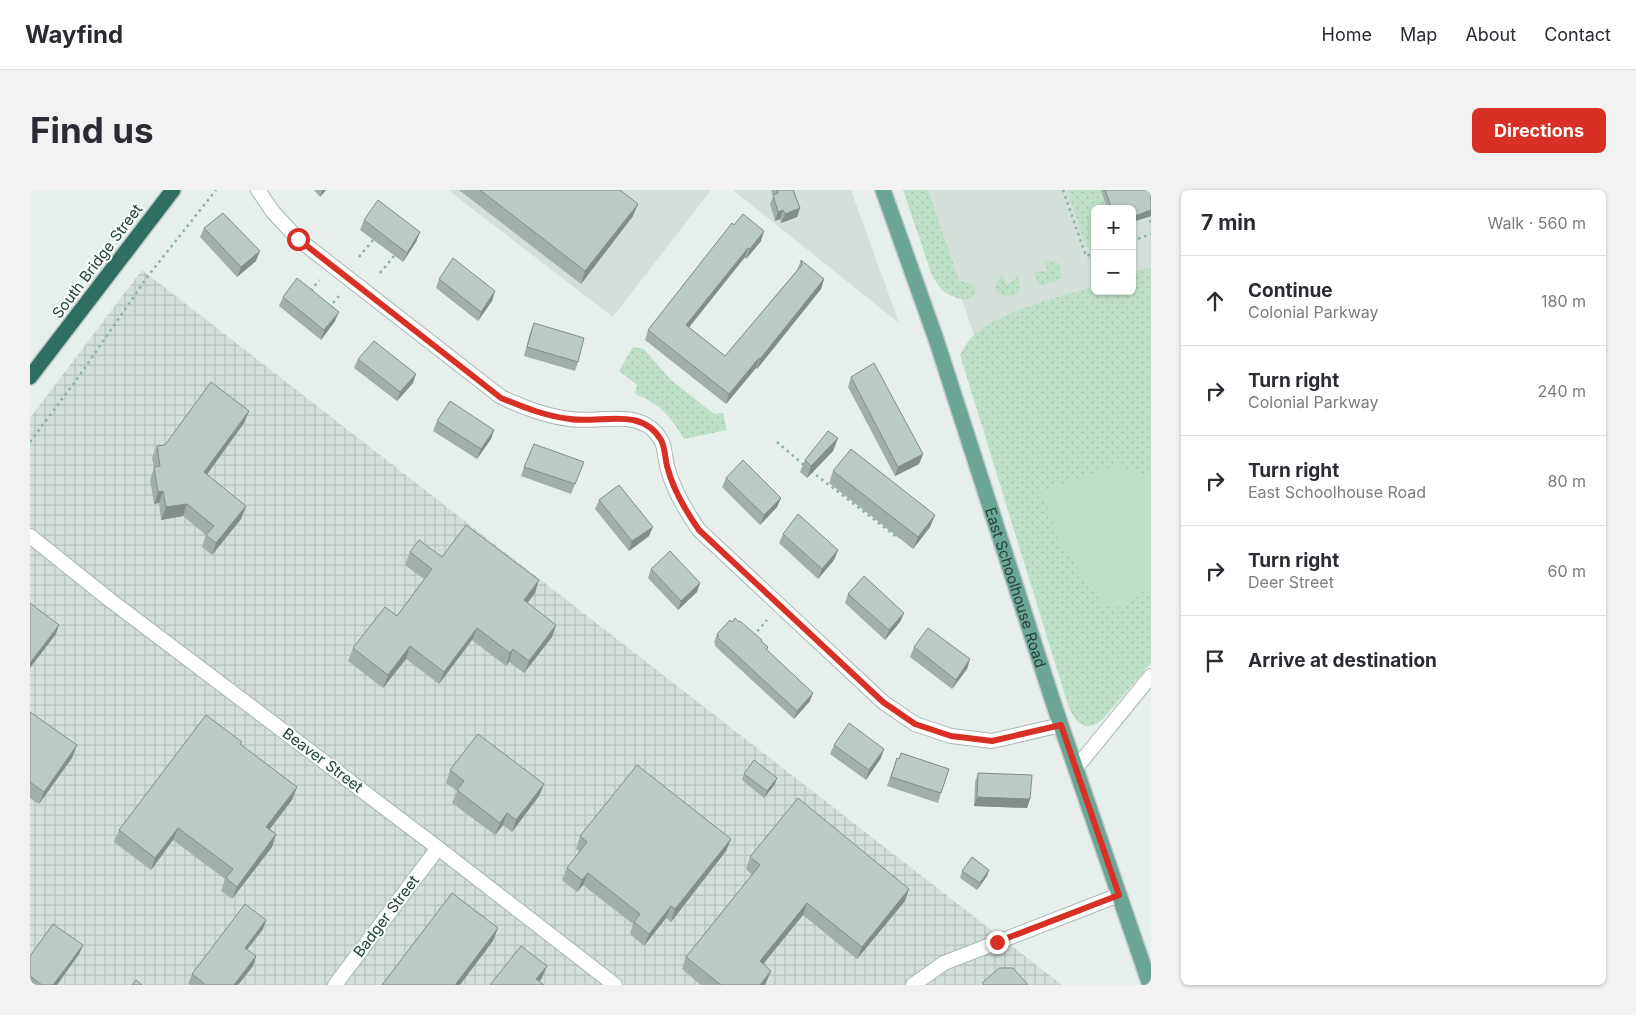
<!DOCTYPE html>
<html lang="en">
<head>
<meta charset="utf-8">
<style>
  body { margin:0; font-family:Inter,sans-serif; background:#f2f2f3; color:#2b2b33 }
  .controls { position:absolute; right:15px; top:15px; display:grid; overflow:hidden; border-radius:8px; box-shadow:0 1px 4px #0004 }
  .controls button { width:45px; height:45px; display:grid; place-items:center; padding:0; border:0; border-bottom:1px solid #e1e1e2; background:#fff; color:#2b2b33; font:25px sans-serif }
  .stop { position:absolute; width:15px; height:15px; margin:-11px; border:4px solid #d93025; border-radius:50%; background:#fff }
  .stop.end { background:#d93025; border-color:#fff; box-shadow:0 1px 5px #0008 }
  .list { margin:0; padding:0; list-style:none }
  h2 { display:flex; justify-content:space-between; align-items:center; height:65px; margin:0; padding:0 20px; font-size:21px }
  h2 small { font-size:16px; font-weight:400; color:#7c7c81 }
  .list li { display:grid; grid-template-columns:32px 1fr auto; gap:15px; align-items:center; box-sizing:border-box; height:90px; padding:0 20px; border-top:1px solid #e1e1e2 }
  .list b { display:block; font-size:19px; white-space:nowrap }
  .list p { margin:0; font-size:16px; white-space:nowrap; color:#7c7c81 }
  .list em { font-size:16px; font-style:normal; color:#7c7c81 }
  .icon { flex:none; width:28px; height:28px; fill:none; stroke:currentColor; stroke-width:2; stroke-linecap:round; stroke-linejoin:round }
  .map { position:relative; flex:none; width:1121px; height:795px; overflow:hidden; border-radius:8px }
  header { display:flex; align-items:center; gap:30px; box-sizing:border-box; height:70px; padding:0 25px; background:#fff; border-bottom:1px solid #e1e1e2 }
  header strong { font-size:24px }
  nav { display:flex; gap:28px; margin-inline-start:auto; font-size:18px }
  .intro { display:flex; align-items:center; justify-content:space-between; box-sizing:border-box; height:120px; padding:0 30px }
  h1 { margin:0; font-size:35px }
  .button { padding:12px 22px; border-radius:8px; background:#d93025; color:#fff; font-size:18px; font-weight:700 }
  main { display:flex; gap:30px; padding:0 30px }
  aside { flex:1; background:#fff; border-radius:8px; box-shadow:0 1px 4px #0004 }
  .map>svg:first-child { display:block }
</style>
</head>
<body>
<header>
<strong>Wayfind</strong>
<nav><a>Home</a><a>Map</a><a>About</a><a>Contact</a></nav>
</header>
<div class="intro"><h1>Find us</h1><a class="button">Directions</a></div>
<main>
<div class="map">
<svg width="1121" height="795" viewBox="0 0 1121 795">
  <defs>
    <pattern id="industrial-grid" width="8" height="8" patternUnits="userSpaceOnUse" patternTransform="scale(1.25)"><rect width="8" height="8" fill="#d4dfda"/><path d="M0 4h8M4 0v8" fill="none" stroke="#b6c1bc"/></pattern>
    <pattern id="grass-dots" width="8" height="8" patternUnits="userSpaceOnUse" patternTransform="scale(1.25)"><rect width="8" height="8" fill="#bfe0c8"/><path d="M2 2h.1M6 6h.1" fill="none" stroke="#a4c1ad" stroke-width="1.8" stroke-linecap="round"/></pattern>
  </defs>
  <rect width="100%" height="100%" fill="#e6efeb"/>
  <!-- built -->
  <g fill="#d4dfda" fill-rule="evenodd">
    <path d="M418,0h263l-98,127z"/>
    <path d="M703,0h118l48,133z"/>
    <path d="M895,0h226v450l-58,48zM1065,19h37v82h-37z"/>
  </g>
  <!-- industrial -->
  <path fill="url(#industrial-grid)" d="M112,80l920,715h-1032v-567z"/>
  <!-- grass -->
  <g fill="url(#grass-dots)">
    <path d="M873,0h25l31,91 13,3 4,4c0,19 -25,10 -34,2 -4,-5 -8,-11 -11,-17z"/>
    <path d="M1037,0h34l6,19h-12v41l-1,-2 -3,1 -1,-3 -4,1z"/>
    <path d="M1015,70l14,3 2,6v9l-2,2 -20,6 -5,-14 12,-1 1,-3 -3,-6z"/>
    <path d="M1121,77v396l-48,56c-18,16 -28,3 -35,-14l-108,-350c4,-8 9,-16 16,-22 29,-23 83,-36 119,-47v5h37v-18z"/>
    <path d="M972,83l5,11h3l6,-7 3,1 1,11 -4,6 -11,1 -8,-3 -2,-8z"/>
    <path d="M603,157l11,2 26,30 44,35 9,-1 4,17 -43,9c-14,-23 -23,-35 -49,-45l2,-9 -18,-14z"/>
  </g>
  <!-- pitch -->
  <path fill="#bfe0c8" d="M1084,276l37,12v108l-30,22 -18,-4 -43,-62 -18,-50z"/>
  <g fill="none" stroke-linecap="round" stroke-linejoin="round">
    <defs>
      <g id="street">
        <path d="M228,0l15,22 25,27 203,158c22,10 44,19 69,22 31,5 71,-13 91,21 4,7 4,18 6,26 6,24 18,44 32,64l184,172 32,22 36,12 25,3 16,2 69,-16"/>
        <path d="M0,346l80,64 328,248 177,137"/>
        <path d="M1046,578l75,-92"/>
        <path d="M305,795l103,-137"/>
        <path d="M883,795l31,-22 175,-68"/>
      </g>
      <g id="primary">
        <path id="s1" d="M853,0l53,149 118,366 96,280"/>
      </g>
      <path id="highway" d="M0,187l143,-187"/>
    </defs>
    <!-- street casing -->
    <use href="#street" stroke="#a8b8b2" stroke-width="16"/>
    <!-- primary casing -->
    <use href="#primary" stroke="#c2cac8" stroke-width="18"/>
    <!-- highway casing -->
    <use href="#highway" stroke="#c2cac8" stroke-width="18"/>
    <!-- path -->
    <g stroke="#86b3a5" stroke-width="2.5" stroke-dasharray="2.5 4" stroke-linecap="butt">
      <path d="M1033,0l23,66 9,-3"/>
      <path d="M1120,30l1,3"/>
      <path d="M1102,51l19,-7"/>
      <path d="M329,67l14,-17"/>
      <path d="M350,83l14,-17"/>
      <path d="M281,101l8,-11"/>
      <path d="M299,118l10,-12"/>
      <path d="M0,252l47,-63 71,-103 68,-86"/>
      <path d="M747,252l28,24"/>
      <path d="M781,281l87,67v-1"/>
      <path d="M723,446l14,-16"/>
    </g>
    <!-- street -->
    <use href="#street" stroke="#fff" stroke-width="14"/>
    <!-- primary -->
    <use href="#primary" stroke="#6aa596" stroke-width="15"/>
    <!-- highway -->
    <use href="#highway" stroke="#2f6f62" stroke-width="15"/>
  </g>
  <!-- wall -->
  <g fill="#a1aea9">
    <path d="M284,0h12l-6,7z"/>
    <path d="M429,0h161l13,26 -52,68z"/>
    <path d="M741,0h24l-1,1 6,17 -3,9 -16,6 -1,-4 -5,2 -5,-17 3,-8z"/>
    <path d="M1071,0h50v26l-19,6v-13h-25z"/>
    <path d="M334,30l56,12 -4,10 -13,20 -43,-32z"/>
    <path d="M702,33l29,18 -15,18 -1,-2 -56,70 36,29 72,-86 4,-10 23,19 -3,10 -64,80 -1,-1 -30,36 -81,-64 3,-10z"/>
    <path d="M174,38l52,33 -19,16 -37,-40z"/>
    <path d="M409,89l56,12 -3,10 -14,20 -42,-33z"/>
    <path d="M253,107l52,24 -14,19 -42,-34z"/>
    <path d="M504,133l44,39 -3,9 -51,-15 6,-23z"/>
    <path d="M328,169l55,24 -16,18 -43,-33z"/>
    <path d="M821,187l72,77 -4,10 -24,12 -47,-89z"/>
    <path d="M219,221l-5,12 -37,52 39,31 -5,13 -29,36 -10,-8 4,-12 -23,-19 -22,4 -2,-17 -5,1 -4,-24 4,-12 -2,-10 5,-12 8,-1z"/>
    <path d="M407,231l57,9 -3,9 -14,20 -44,-28z"/>
    <path d="M808,248l-5,13 -26,27 -7,-6 5,-12z"/>
    <path d="M494,277l56,4 -9,23 -50,-18z"/>
    <path d="M803,281l102,44 -5,12 -17,22 -84,-66z"/>
    <path d="M696,288l55,20 -4,9 -17,18 -38,-38z"/>
    <path d="M569,310l50,36 -20,15 -34,-42z"/>
    <path d="M753,344l55,16 -4,10 -16,19 -39,-36z"/>
    <path d="M380,362l32,5 93,36 -8,10 29,22 -4,12 -28,36 -15,-11 -3,4 -34,-26 -33,44 -33,-25 -23,29 -35,-27 5,-13 44,-32 27,-37 -19,-14z"/>
    <path d="M621,379l49,14 -3,9 -19,18 -30,-32z"/>
    <path d="M818,404l56,19 -4,9 -15,18 -40,-37z"/>
    <path d="M687,444l44,7 7,6 -1,3 43,51 -16,18 -79,-73v-3h-1z"/>
    <path d="M884,457l56,12 -3,10 -15,20 -42,-32z"/>
    <path d="M0,522l47,33 -5,13 -33,46 -9,-6z"/>
    <path d="M211,555l56,42 -5,13 -22,29 6,5 -4,13 -40,52 -11,-8 4,-12 -52,-39 -22,30 -37,-28 5,-12z"/>
    <path d="M804,555l50,4 -3,9 -15,22 -36,-26z"/>
    <path d="M867,568l44,35 -3,10 -51,-17z"/>
    <path d="M420,580l94,14 -5,12 -27,36 -9,-7 -8,10 -43,-32 5,-12 -11,-8z"/>
    <path d="M948,583l52,26 -3,9 -53,-2 1,-24z"/>
    <path d="M714,584l31,10 -11,14 -22,-18z"/>
    <path d="M550,646l151,3 -5,12 -55,71 -5,-4 -22,28 -14,-12 3,-10 -50,-39 -6,7 -15,-12 5,-12 13,-16 -4,-3z"/>
    <path d="M720,667l155,44 -48,58 -54,-44 -40,49 8,7 -6,14h-64l-19,-16 4,-12 66,-82 -6,-6z"/>
    <path d="M959,680l-2,6 -10,14 -17,-12 2,-7z"/>
    <path d="M236,730l-3,9 -16,21 9,6 -3,10 -15,19h-48l-2,-1 4,-10z"/>
    <path d="M53,755l-4,9 -22,31h-27v-29z"/>
  </g>
  <!-- shaded-wall -->
  <g fill="#838d89">
    <path d="M292,0h4l-6,7z"/>
    <path d="M608,14l-5,12 -52,68 4,-13z"/>
    <path d="M770,18l-3,9 -16,6 4,-9z"/>
    <path d="M753,20l-3,9 -5,2 3,-9z"/>
    <path d="M1121,20v6l-19,6v-5z"/>
    <path d="M734,41l-3,10 -15,18 4,-10z"/>
    <path d="M390,42l-4,10 -13,20 4,-9z"/>
    <path d="M718,58l-3,9 -62,78 3,-10z"/>
    <path d="M230,61l-4,10 -19,16 4,-10z"/>
    <path d="M794,89l-3,10 -64,80 3,-10z"/>
    <path d="M465,101l-3,10 -14,20 3,-9z"/>
    <path d="M309,122l-4,9 -14,19 3,-10z"/>
    <path d="M729,168l-3,10 -30,36 3,-10z"/>
    <path d="M386,184l-3,9 -16,18 3,-9z"/>
    <path d="M219,221l-5,12 -45,62 5,-13z"/>
    <path d="M464,240l-3,9 -14,20 4,-10z"/>
    <path d="M808,248l-5,13 -26,27 4,-12z"/>
    <path d="M893,264l-4,10 -24,12 3,-9z"/>
    <path d="M133,301l-4,12 -5,1 4,-12z"/>
    <path d="M751,308l-4,9 -17,18 4,-10z"/>
    <path d="M157,314l-4,12 -22,4 5,-13z"/>
    <path d="M216,316l-5,13 -29,36 4,-12z"/>
    <path d="M905,325l-5,12 -17,22 5,-12z"/>
    <path d="M623,337l-4,9 -20,15 3,-10z"/>
    <path d="M808,360l-4,10 -16,19 4,-10z"/>
    <path d="M509,390l-4,13 -15,20 4,-13z"/>
    <path d="M670,393l-3,9 -19,18 3,-9z"/>
    <path d="M874,423l-4,9 -15,18 4,-10z"/>
    <path d="M29,435l-3,9 -26,34v-5z"/>
    <path d="M526,435l-4,12 -28,36 5,-12z"/>
    <path d="M447,438l-5,12 -33,44 5,-12z"/>
    <path d="M380,456l-4,13 -23,29 5,-13z"/>
    <path d="M483,459l-4,13 -3,4 4,-13z"/>
    <path d="M940,469l-3,10 -15,20 4,-9z"/>
    <path d="M783,503l-3,8 -16,18 3,-8z"/>
    <path d="M47,555l-5,13 -33,46 5,-12z"/>
    <path d="M854,559l-3,9 -15,22 3,-10z"/>
    <path d="M747,588l-2,6 -11,14 3,-7z"/>
    <path d="M514,594l-5,12 -27,36 4,-12z"/>
    <path d="M267,597l-5,13 -30,39 4,-12z"/>
    <path d="M947,607l53,2 -3,9 -53,-2z"/>
    <path d="M477,623l-4,12 -8,10 5,-12z"/>
    <path d="M148,638l-5,12 -22,30 4,-12z"/>
    <path d="M246,644l-4,13 -40,52 5,-12z"/>
    <path d="M701,649l-5,12 -55,71 4,-13z"/>
    <path d="M959,680l-2,6 -10,14 3,-7z"/>
    <path d="M558,683l-5,12 -6,7 5,-12z"/>
    <path d="M879,699l-4,12 -48,58 5,-12z"/>
    <path d="M777,713l-4,12 -48,59 5,-13z"/>
    <path d="M641,716l-5,12 -22,28 5,-12z"/>
    <path d="M236,730l-3,9 -22,28 4,-9z"/>
    <path d="M468,738l-5,13 -33,44h-5z"/>
    <path d="M53,755l-4,9 -22,31h-4z"/>
    <path d="M226,766l-3,10 -15,19h-4z"/>
    <path d="M517,776l-5,12 -5,7 -1,-6z"/>
    <path d="M741,781l-6,14h-5z"/>
  </g>
  <!-- building -->
  <g fill="#bbcac4" stroke="#838d89">
    <path d="M450,0h140l18,14 -53,67z"/>
    <path d="M747,0h16l7,18 -15,6 -2,-4 -5,2 -5,-17 5,-2z"/>
    <path d="M1075,0h46v20l-19,7v-8h-15v-2l-5,2z"/>
    <path d="M348,10l42,32 -13,21 -43,-33z"/>
    <path d="M193,23l37,38 -19,16 -37,-39z"/>
    <path d="M713,24l21,17 -14,18 -2,-1 -62,77 39,31 77,-91 -1,-5 23,19 -64,80 -1,-1 -30,36 -81,-64 84,-107 2,2z"/>
    <path d="M423,68l42,33 -14,21 -42,-33z"/>
    <path d="M267,88l42,34 -15,18 -41,-33z"/>
    <path d="M504,133l50,15 -6,24 -51,-15z"/>
    <path d="M344,151l42,33 -16,18 -42,-33z"/>
    <path d="M844,173l49,91 -25,13 -47,-90z"/>
    <path d="M181,192l38,29 -45,61 42,34 -30,37 -10,-8 8,-9 -27,-22 -21,3 -3,-16 -5,1 -4,-25 6,-1 -3,-20 8,-1z"/>
    <path d="M420,211l44,29 -13,19 -44,-28z"/>
    <path d="M798,241l10,7 -27,28 -6,-6z"/>
    <path d="M504,254l50,18 -9,22 -51,-17z"/>
    <path d="M821,259l84,66 -17,22 -85,-66z"/>
    <path d="M713,270l38,38 -17,17 -38,-37z"/>
    <path d="M589,295l34,42 -21,14 -33,-41z"/>
    <path d="M768,324l40,36 -16,19 -39,-35z"/>
    <path d="M436,335l73,55 -15,20 32,25 -27,36 -16,-12 -3,4 -33,-25 -33,44 -34,-26 -22,29 -35,-27 32,-41 12,9 35,-47 -22,-17 9,-12 23,17z"/>
    <path d="M640,361l30,32 -19,18 -30,-32z"/>
    <path d="M834,386l40,37 -15,17 -41,-36z"/>
    <path d="M0,413l29,22 -29,38z"/>
    <path d="M705,428l4,4 1,-1 22,19 -1,1 7,6 -2,2 47,44 -16,18 -80,-74 2,-1 -2,-2 13,-14 2,2z"/>
    <path d="M898,438l42,31 -14,21 -42,-33z"/>
    <path d="M0,522l47,33 -33,47 -14,-10z"/>
    <path d="M176,525l36,27 -2,2 57,43 -31,40 10,7 -39,53 -11,-9 7,-9 -55,-41 -23,30 -36,-28z"/>
    <path d="M819,533l35,26 -15,21 -35,-25z"/>
    <path d="M448,544l66,50 -28,36 -9,-7 -7,10 -43,-33 7,-9 -14,-11z"/>
    <path d="M871,563l48,16 -8,24 -50,-16 6,-19 2,1z"/>
    <path d="M724,570l23,18 -10,13 -23,-17z"/>
    <path d="M607,575l94,74 -56,70 -4,-3 -22,28 -15,-12 6,-8 -52,-41 -6,7 -15,-12 20,-26 -7,-6z"/>
    <path d="M948,583l54,2 -2,24 -53,-2z"/>
    <path d="M768,608l111,91 -47,58 -55,-44 -47,58 11,10 -11,14h-39l-35,-28 74,-92 -10,-8z"/>
    <path d="M942,667l17,13 -9,13 -18,-12z"/>
    <path d="M422,703l46,35 -43,57h-73z"/>
    <path d="M215,714l21,16 -21,28 11,8 -22,29h-28l-14,-11z"/>
    <path d="M23,734l30,21 -30,40h-11l-12,-9v-20z"/>
    <path d="M491,756l26,20 -11,13 8,6h-54z"/>
    <path d="M969,778h14l15,17h-44l-2,-2z"/>
    <path d="M106,790l6,5h-10z"/>
  </g>
  <g fill="none" stroke-linecap="round" stroke-linejoin="round">
    <!-- route -->
    <path stroke="#d93025" stroke-width="6" d="M268,49l203,159c22,9 44,18 69,21 31,5 71,-13 91,21 4,7 4,18 6,26 6,24 18,44 32,64l184,172 32,22 36,12 25,3 16,2 69,-16 58,170 -122,47"/>
  </g>
  <g text-anchor="middle" dominant-baseline="central" stroke-width="4" stroke-linejoin="round" paint-order="stroke">
    <!-- street labels -->
    <g font-size="15" fill="#24423a" stroke="#f7fbf9">
      <text transform="translate(67 71) rotate(-53)">South Bridge Street</text>
      <text stroke="none"><textPath href="#s1" startOffset="419">East Schoolhouse Road</textPath></text>
      <text transform="translate(293 570) rotate(37)">Beaver Street</text>
      <text transform="translate(356 726) rotate(-53)">Badger Street</text>
    </g>
  </g>
</svg>
<div class="controls">
<button>+</button>
<button>−</button>
</div>
<div class="stop" style="left:268px;top:49px"></div>
<div class="stop end" style="left:967px;top:752px"></div>
</div>
<aside>
<h2>7 min<small>Walk · 560 m</small></h2>
<ul class="list">
<li><svg class="icon" aria-label="ahead" viewBox="0 0 24 24"><path d="M12 20V5M6 11l6-6 6 6"/></svg><div><b>Continue</b><p>Colonial Parkway</p></div><em>180 m</em></li>
<li><svg class="icon" aria-label="right" viewBox="0 0 24 24"><path d="M7 20v-9h11M14 6l5 5-5 5"/></svg><div><b>Turn right</b><p>Colonial Parkway</p></div><em>240 m</em></li>
<li><svg class="icon" aria-label="right" viewBox="0 0 24 24"><path d="M7 20v-9h11M14 6l5 5-5 5"/></svg><div><b>Turn right</b><p>East Schoolhouse Road</p></div><em>80 m</em></li>
<li><svg class="icon" aria-label="right" viewBox="0 0 24 24"><path d="M7 20v-9h11M14 6l5 5-5 5"/></svg><div><b>Turn right</b><p>Deer Street</p></div><em>60 m</em></li>
<li><svg class="icon" aria-label="arrive" viewBox="0 0 24 24"><path d="M6 21V4h12l-3 4 3 4H6"/></svg><div><b>Arrive at destination</b></div></li>
</ul>
</aside>
</main>
</body>
</html>
